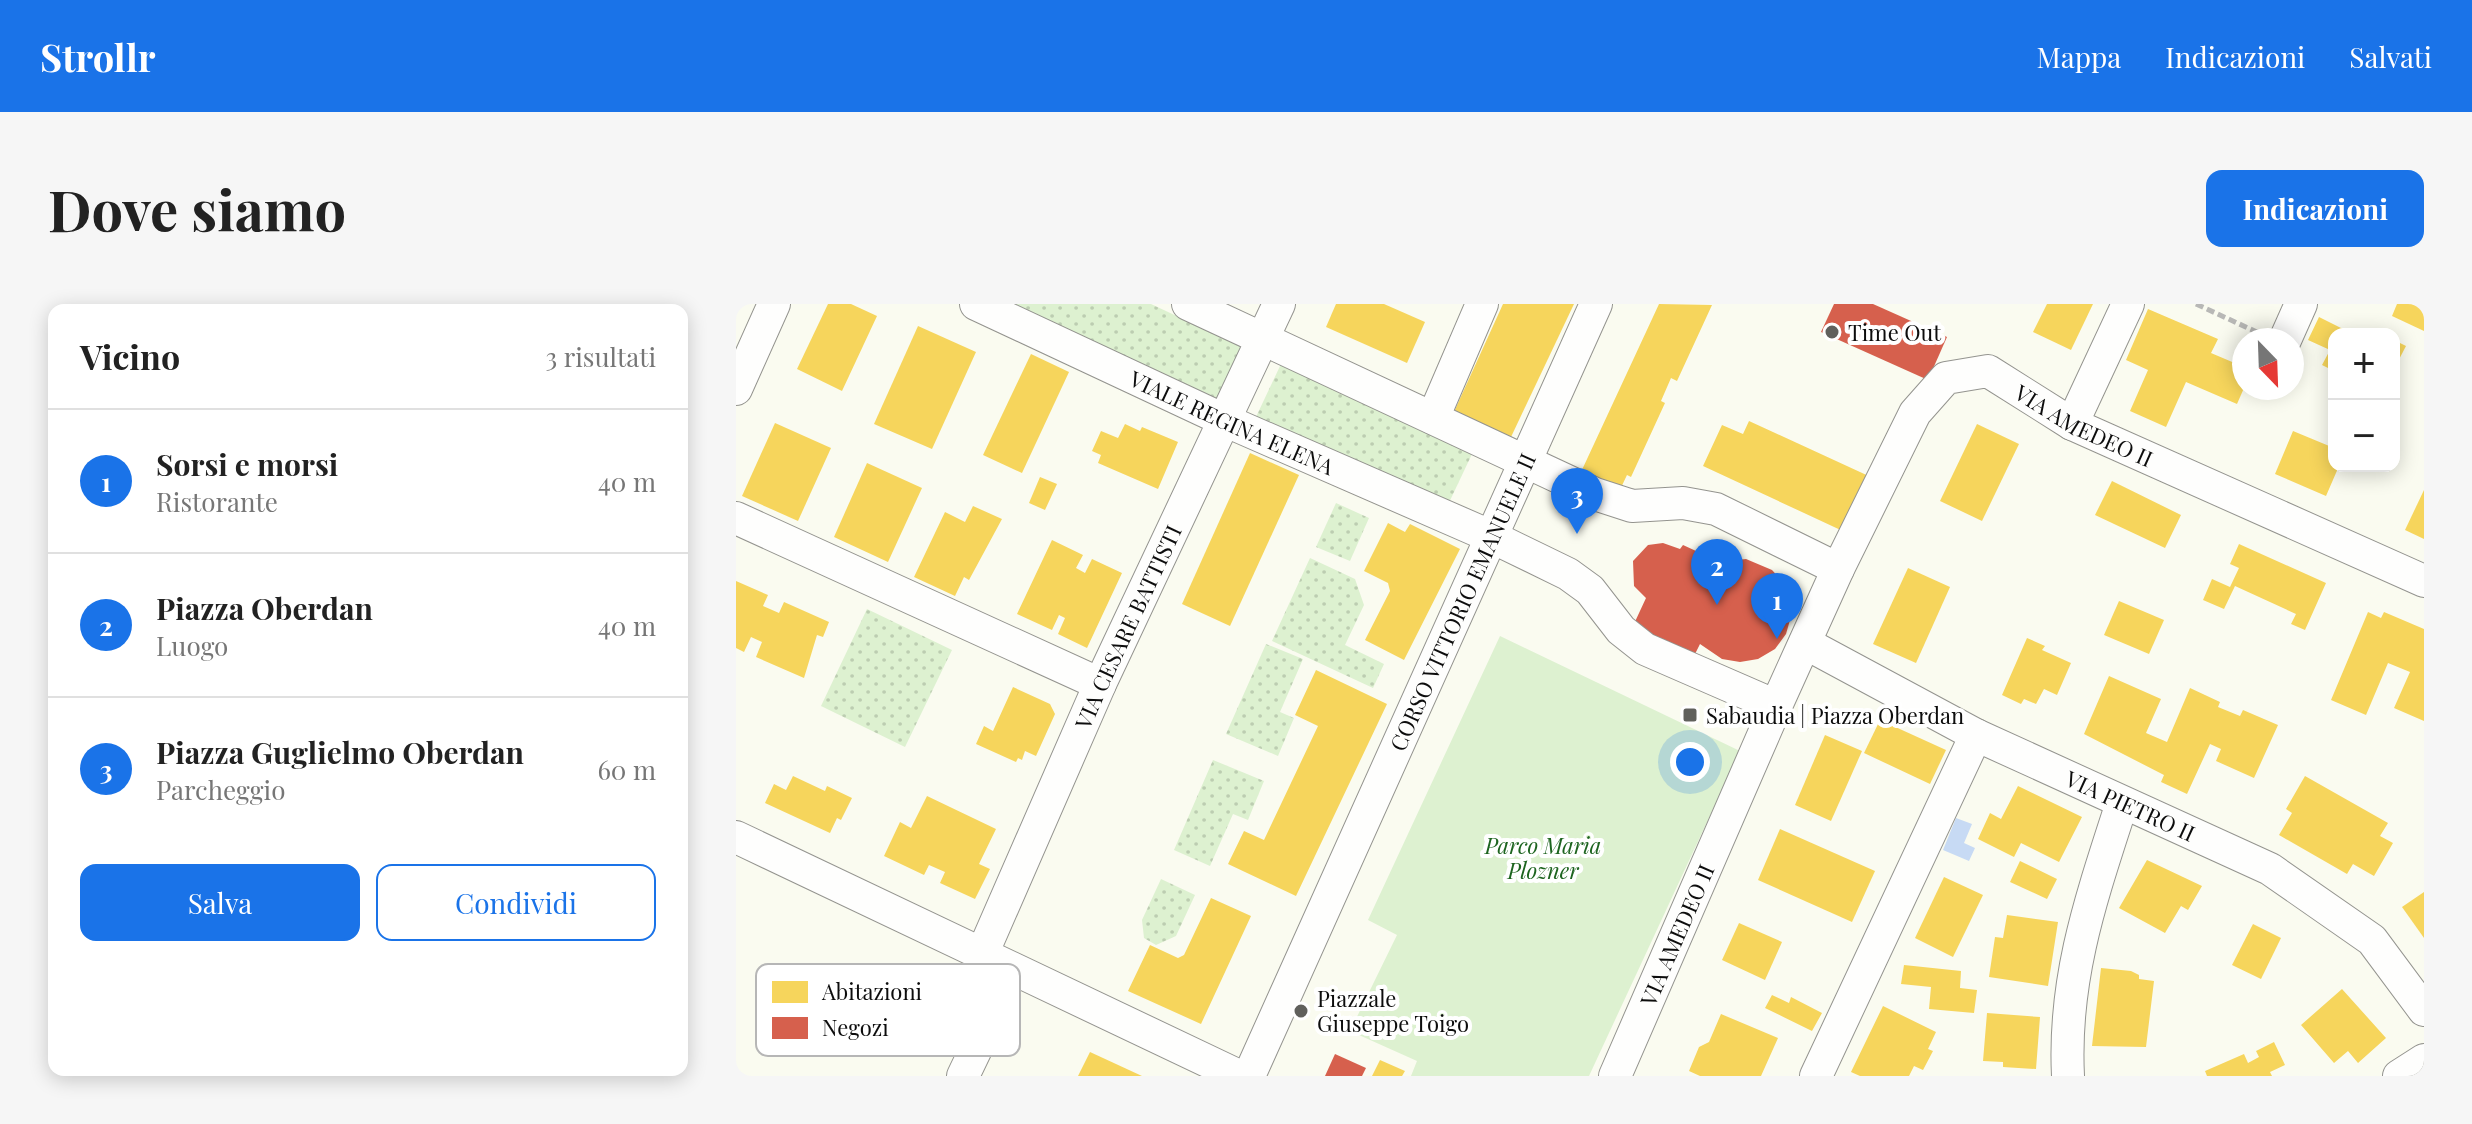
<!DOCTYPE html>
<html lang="it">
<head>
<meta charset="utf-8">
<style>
  body { margin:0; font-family:"Playfair Display",serif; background:#f6f6f6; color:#222 }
  .controls { position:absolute; right:24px; top:24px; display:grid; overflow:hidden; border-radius:16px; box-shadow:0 4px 20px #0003 }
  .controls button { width:72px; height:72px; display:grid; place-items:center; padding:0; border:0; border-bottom:2px solid #e0e0e0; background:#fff; color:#222; font:40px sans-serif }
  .compass { position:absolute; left:1496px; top:24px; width:72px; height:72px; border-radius:50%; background:#fff; box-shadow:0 4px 20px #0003; rotate:157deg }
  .you { position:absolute; left:954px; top:458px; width:28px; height:28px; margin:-20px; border:6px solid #fff; border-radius:50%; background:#1a73e8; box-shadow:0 0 0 12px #1a73e833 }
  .badge { display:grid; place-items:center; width:52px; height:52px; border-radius:50%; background:#1a73e8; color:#fff; font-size:26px; font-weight:700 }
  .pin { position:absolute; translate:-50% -66px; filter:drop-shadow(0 2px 4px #0008) }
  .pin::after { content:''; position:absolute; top:42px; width:28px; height:24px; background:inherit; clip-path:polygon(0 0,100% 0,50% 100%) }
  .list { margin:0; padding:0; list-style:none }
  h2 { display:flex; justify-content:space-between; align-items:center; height:104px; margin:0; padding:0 32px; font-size:34px }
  h2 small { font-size:26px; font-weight:400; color:#767676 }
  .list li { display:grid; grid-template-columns:52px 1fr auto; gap:24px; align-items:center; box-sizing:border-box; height:144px; padding:0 32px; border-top:2px solid #e0e0e0 }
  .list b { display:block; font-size:30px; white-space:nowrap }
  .list p { margin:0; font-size:26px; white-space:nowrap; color:#767676 }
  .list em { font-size:26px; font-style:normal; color:#767676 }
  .actions { display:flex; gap:16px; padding:24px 32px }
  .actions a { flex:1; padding:18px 0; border:2px solid #1a73e8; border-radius:16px; text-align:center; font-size:28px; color:#1a73e8 }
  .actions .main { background:#1a73e8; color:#fff }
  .map { position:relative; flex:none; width:1688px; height:772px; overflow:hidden; border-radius:16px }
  header { display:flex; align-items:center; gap:48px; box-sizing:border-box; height:112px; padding:0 40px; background:#1a73e8; color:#fff }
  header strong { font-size:38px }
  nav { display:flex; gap:44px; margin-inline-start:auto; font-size:28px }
  .intro { display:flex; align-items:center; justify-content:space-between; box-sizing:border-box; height:192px; padding:0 48px }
  h1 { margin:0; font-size:56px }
  .button { padding:20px 36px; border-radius:16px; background:#1a73e8; color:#fff; font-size:28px; font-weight:700 }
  main { display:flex; gap:48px; padding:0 48px }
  aside { flex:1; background:#fff; border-radius:16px; box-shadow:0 4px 20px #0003 }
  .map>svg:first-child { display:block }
</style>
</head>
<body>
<header>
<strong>Strollr</strong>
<nav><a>Mappa</a><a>Indicazioni</a><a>Salvati</a></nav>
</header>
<div class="intro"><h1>Dove siamo</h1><a class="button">Indicazioni</a></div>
<main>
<aside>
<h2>Vicino<small>3 risultati</small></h2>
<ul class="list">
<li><span class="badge">1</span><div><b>Sorsi e morsi</b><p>Ristorante</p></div><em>40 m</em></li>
<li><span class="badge">2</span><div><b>Piazza Oberdan</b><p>Luogo</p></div><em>40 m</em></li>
<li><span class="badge">3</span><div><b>Piazza Guglielmo Oberdan</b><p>Parcheggio</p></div><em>60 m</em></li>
</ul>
<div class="actions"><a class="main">Salva</a><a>Condividi</a></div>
</aside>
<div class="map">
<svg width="1688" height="772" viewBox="0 0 1688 772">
  <defs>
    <pattern id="grass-dots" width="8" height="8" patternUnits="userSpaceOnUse" patternTransform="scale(2)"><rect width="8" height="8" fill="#ddf1d0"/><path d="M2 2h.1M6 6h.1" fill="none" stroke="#bccdb1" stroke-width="1.8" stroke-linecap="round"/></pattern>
  </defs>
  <rect width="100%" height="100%" fill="#fafbf0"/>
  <!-- grass -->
  <g fill="url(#grass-dots)">
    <path d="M276,0h139l98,46 -25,52z"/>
    <path d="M545,60l191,90 -26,55 -191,-90z"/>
    <path d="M600,199l33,15 -19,43 -34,-14z"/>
    <path d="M574,254l45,21 9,26 -19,40 39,19 -11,24 -101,-47z"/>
    <path d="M131,305l85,41 -47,97 -84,-41z"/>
    <path d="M530,340l37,15 -23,53 14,6 -16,38 -52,-22z"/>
    <path d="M477,456l51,21 -16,39 -15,-6 -23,52 -36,-16z"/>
    <path d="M425,575l34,16 -19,41 -20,9 -12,-7 -2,-18z"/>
  </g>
  <!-- park -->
  <path fill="#ddf1d0" d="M764,332l240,115 -151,325h-178l6,-15 -67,-30 47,-96 -29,-15z"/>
  <!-- water -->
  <path fill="#c7daf4" d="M1220,514l16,6 -8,19 11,5 -6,13 -26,-11z"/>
  <!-- homes -->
  <g fill="#f6d55c">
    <path d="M92,0h23l26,12 -35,75 -45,-22z"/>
    <path d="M600,0h48l41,18 -18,41 -81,-36z"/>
    <path d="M767,0h71l-63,133 -58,-23z"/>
    <path d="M923,0l53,1 -35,76 -6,-3 -10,23 4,2 -34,74 -4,-2 -9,19 -37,-22z"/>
    <path d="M1311,0h46l-22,46 -38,-18z"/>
    <path d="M1661,0h27v27l-32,-15z"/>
    <path d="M1412,5l70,30 -7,14 33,14v21l-7,16 -51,-22 -20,45 -36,-16 18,-41 -22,-10z"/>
    <path d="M1583,13l34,17h-19v37l-12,-6 8,-15 -22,-10z"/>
    <path d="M182,22l58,26 -44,97 -58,-25z"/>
    <path d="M1658,36l12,6 -12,23z"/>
    <path d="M295,50l38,18 -47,101 -39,-18z"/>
    <path d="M1013,117l124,57 -26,55 -144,-67 19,-41 21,9z"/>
    <path d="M39,119l56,25 -33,73 -56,-25z"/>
    <path d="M389,120l15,7 2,-4 36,15 -20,47 -60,-26 3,-8 -9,-4 9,-20 17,7z"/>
    <path d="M1241,120l42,20 -37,77 -42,-20z"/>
    <path d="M1557,127l41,17v18h5l-13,30 -51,-22z"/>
    <path d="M514,149l49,22 -69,151 -48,-22z"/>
    <path d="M131,159l55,25 -34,74 -54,-25z"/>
    <path d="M304,173l17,7 -12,26 -16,-7z"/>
    <path d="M1376,177l69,34 -16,33 -70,-33z"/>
    <path d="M1688,186v49l-19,-9z"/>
    <path d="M237,202l29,13 -33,61 -5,-3 -9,19 -41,-19 31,-65 20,10z"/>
    <path d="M652,219l17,9 5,-8 50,25 -56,111 -39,-20 25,-49 -2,-8 -24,-12z"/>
    <path d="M316,236l31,15 -7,13 9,5 7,-14 30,14 -35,75 -29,-14 7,-16 -6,-3 -7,15 -35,-16z"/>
    <path d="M1503,240l87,39 -21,47 -14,-6 5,-10 -61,-28 -11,23 -21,-9 9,-21 18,8 9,-19 -9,-4z"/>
    <path d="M1172,264l42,19 -34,76 -43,-19z"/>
    <path d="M0,277l32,14 -5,11 16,7 5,-11 45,20 -6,15 -6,-2 -13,43 -48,-21 6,-15 -11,-5 -7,15 -8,-4z"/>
    <path d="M1383,297l45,19 -15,34 -45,-19z"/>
    <path d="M1632,308l13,6 3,-6 40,17v92l-30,-13 16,-36 -22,-9 -22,52 -35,-15z"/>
    <path d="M1291,334l18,8 -3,4 29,13 -14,32 -13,-6 -8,15 -12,-5 -3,5 -19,-9z"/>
    <path d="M580,366l71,34 -91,192 -68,-32 16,-33 20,9 54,-114 -23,-11z"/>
    <path d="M1373,372l52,23 -15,34 21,9 23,-54 30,14 -2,5 22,9 3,-6 35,15 -24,53 -38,-17 5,-12 -11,-5 -23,50 -26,-12 3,-7 -80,-41z"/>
    <path d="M277,383l37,17 5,10 -19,42 -11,-5 -3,9 -4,-2 -2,4 -40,-18 8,-18 9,5z"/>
    <path d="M1144,416l66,30 -16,34 -66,-31z"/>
    <path d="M1089,431l37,16 -31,70 -36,-16z"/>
    <path d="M57,472l32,15 2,-5 25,12 -11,22 -4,-2 -7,15 -65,-30 9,-19 12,6z"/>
    <path d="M1569,472l83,47 -8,13 13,7 -19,33 -21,-12 -6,10 -68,-39 13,-22 -6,-4z"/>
    <path d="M1282,482l64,31 -23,45 -38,-19 -7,14 -36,-18 12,-26 11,6z"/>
    <path d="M191,492l69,33 -17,35 11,5 -15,30 -35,-16 5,-11 -16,-7 -5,10 -40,-19 16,-34 11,6z"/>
    <path d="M1044,525l95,42 -23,51 -94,-42z"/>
    <path d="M1411,556l55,26 -14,24 -7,-4 -16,27 -46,-25z"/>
    <path d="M1284,557l37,18 -10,20 -37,-17z"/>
    <path d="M1208,573l39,18 -30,62 -38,-19z"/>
    <path d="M1688,588v46l-22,-31z"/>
    <path d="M475,594l40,18 -50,108 -73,-33 22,-46 28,13 6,-3z"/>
    <path d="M1271,611l51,7 -10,64 -59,-9 6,-40 8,1z"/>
    <path d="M1003,619l43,19 -17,38 -43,-20z"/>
    <path d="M1517,620l28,14 -20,41 -29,-14z"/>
    <path d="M1168,661l57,6 -1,17 17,2 -3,23 -45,-4 2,-22 -30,-3z"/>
    <path d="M1365,664l30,3 8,4v4l15,2 -8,66 -54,-1z"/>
    <path d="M1606,685l44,49 -28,25 -10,-12 -14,12 -33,-38z"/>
    <path d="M1036,691l17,8 2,-6 31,16 -10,18 -47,-23z"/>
    <path d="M1147,702l53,26 -8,17 5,2 -10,19 -9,-4 -5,10h-49l-9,-4z"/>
    <path d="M1251,709l53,4 -4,52 -33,-2v-5l-20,-1z"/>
    <path d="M985,710l57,24 -17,38h-61l-11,-5 10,-24 10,-5z"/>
    <path d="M1538,738l11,23 -15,7 2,4h-65l-2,-5 39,-17 4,9 11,-6 -3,-6z"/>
    <path d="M354,748l52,24h-64z"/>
    <path d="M644,756l25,11 -3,5h-30z"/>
  </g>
  <!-- shops -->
  <g fill="#d6604d">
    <path d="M1098,0h39l74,33 -19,43 -107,-48z"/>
    <path d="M927,239l17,6 3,-4 37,17 26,-3 26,11 12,13 8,30 -6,21 -11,15 -17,10 -18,3 -18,-3 -22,-15 -5,10 -62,-28 13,-28 -12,-12 -1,-25 15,-16z"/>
    <path d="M599,750l31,14 -4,8h-37z"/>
  </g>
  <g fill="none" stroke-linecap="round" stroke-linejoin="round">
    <defs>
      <g id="minor">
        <path id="s1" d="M240,0l248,116 266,116 78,38 22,16 31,40 24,19 131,57 62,-137 -122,-60 -33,-6 -51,3 -37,-12 -407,-190"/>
        <path d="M1549,36l16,-36"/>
        <path d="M0,85l38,-85"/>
        <path d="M697,114l49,-114"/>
        <path d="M1336,120l56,-120"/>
        <path d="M0,214l364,166"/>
        <path id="s2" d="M1102,265l77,-156 31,-35 42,-7 84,53 352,157"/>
        <path id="s3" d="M1069,339l171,92 294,134 102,71 52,70"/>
        <path d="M0,533l503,239"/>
        <path id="s4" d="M247,648l117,-268 179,-380"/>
        <path d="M227,772l37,-77"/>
        <path id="s5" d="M513,772l347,-772"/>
        <path id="s6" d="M879,772l161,-370"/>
        <path d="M1080,772l160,-341"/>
        <path d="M1332,772c-5,-99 24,-180 54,-273"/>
        <path d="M1663,772l25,-16"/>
      </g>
    </defs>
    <!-- minor casing -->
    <use href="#minor" stroke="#94948f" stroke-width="34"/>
    <!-- path -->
    <path stroke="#b8b8b6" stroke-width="5" stroke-dasharray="8 4" stroke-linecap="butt" d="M1460,0l65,30"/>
    <!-- minor -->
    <use href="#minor" stroke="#fefefd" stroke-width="32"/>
  </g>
  <!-- markers -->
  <g fill="#60605c" stroke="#fff" stroke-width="3">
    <circle cx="1096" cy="28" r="8"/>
    <rect x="946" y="403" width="16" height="16" rx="4"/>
    <circle cx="565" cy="707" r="8"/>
  </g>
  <g text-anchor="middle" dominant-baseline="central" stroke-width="8" stroke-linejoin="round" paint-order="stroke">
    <!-- poi labels -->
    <g font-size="22" fill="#0d0d0d" stroke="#fff" text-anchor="start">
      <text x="1112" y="28">Time Out</text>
      <text x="970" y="411">Sabaudia | Piazza Oberdan</text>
      <text x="581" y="694">Piazzale<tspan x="581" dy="25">Giuseppe Toigo</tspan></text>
    </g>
    <!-- street labels -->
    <g font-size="22" fill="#0d0d0d" stroke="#fff">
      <text stroke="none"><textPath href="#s1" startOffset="282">VIALE REGINA ELENA</textPath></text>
      <text stroke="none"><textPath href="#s2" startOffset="374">VIA AMEDEO II</textPath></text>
      <text stroke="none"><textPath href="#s5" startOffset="520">CORSO VITTORIO EMANUELE II</textPath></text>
      <text stroke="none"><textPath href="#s4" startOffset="356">VIA CESARE BATTISTI</textPath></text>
      <text stroke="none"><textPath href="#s3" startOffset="364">VIA PIETRO II</textPath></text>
      <text stroke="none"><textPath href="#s6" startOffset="154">VIA AMEDEO II</textPath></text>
    </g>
    <!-- park labels -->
    <g font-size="22" font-style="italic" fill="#1d641f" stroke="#fff">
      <text x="807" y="541">Parco Maria<tspan x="807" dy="25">Plozner</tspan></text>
    </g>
  </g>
  <!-- legend -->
  <rect x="20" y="660" width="264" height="92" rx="12" fill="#fff" stroke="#b6b6b6" stroke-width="2"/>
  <rect x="36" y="677" width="36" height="22" fill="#f6d55c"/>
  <rect x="36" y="713" width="36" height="22" fill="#d6604d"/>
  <g font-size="22" fill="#0d0d0d">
    <text x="86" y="696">Abitazioni</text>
    <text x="86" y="732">Negozi</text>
  </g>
</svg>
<div class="controls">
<button>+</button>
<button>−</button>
</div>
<svg class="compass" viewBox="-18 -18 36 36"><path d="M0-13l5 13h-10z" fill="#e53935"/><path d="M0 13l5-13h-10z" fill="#767676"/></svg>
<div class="you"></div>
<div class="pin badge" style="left:1041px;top:335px">1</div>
<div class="pin badge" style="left:981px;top:301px">2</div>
<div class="pin badge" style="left:841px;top:230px">3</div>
</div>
</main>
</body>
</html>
